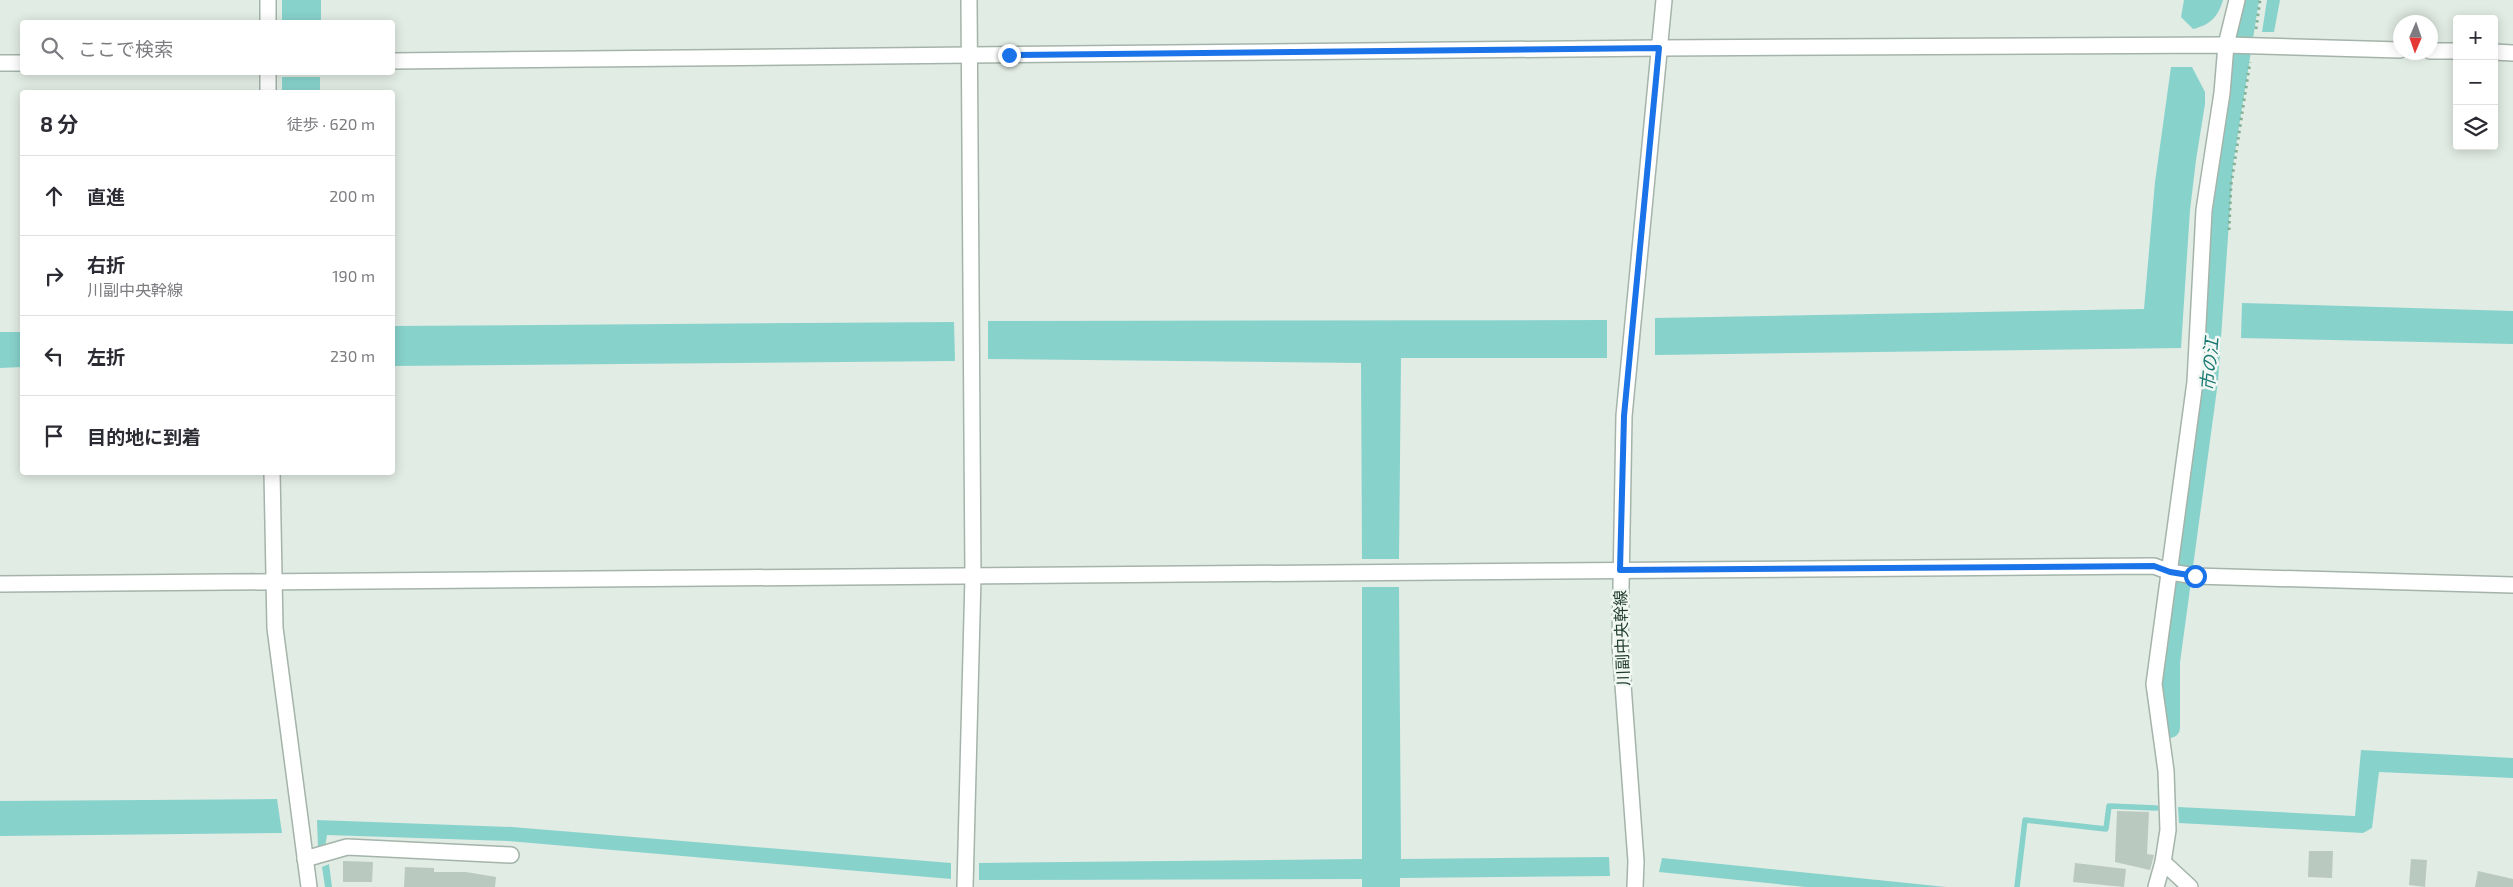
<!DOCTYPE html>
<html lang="ja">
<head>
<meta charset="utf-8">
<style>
  body { margin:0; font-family:"Exo 2","Noto Sans JP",sans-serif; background:#f7f7f7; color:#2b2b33 }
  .controls { position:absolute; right:15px; top:15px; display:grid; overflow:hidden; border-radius:5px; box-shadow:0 2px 12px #0003 }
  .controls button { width:45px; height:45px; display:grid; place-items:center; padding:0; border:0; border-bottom:1px solid #e1e1e2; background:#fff; color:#2b2b33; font:25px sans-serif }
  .compass { position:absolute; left:2393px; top:15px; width:45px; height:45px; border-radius:50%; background:#fff; box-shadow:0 2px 12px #0003; rotate:182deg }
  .stop { position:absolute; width:15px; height:15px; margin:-11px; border:4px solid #1a73e8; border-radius:50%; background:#fff }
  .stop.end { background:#1a73e8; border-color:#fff; box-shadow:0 1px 5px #0008 }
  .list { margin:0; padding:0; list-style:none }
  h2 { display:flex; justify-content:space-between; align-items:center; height:65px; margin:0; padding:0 20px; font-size:21px }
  h2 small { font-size:16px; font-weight:400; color:#7c7c81 }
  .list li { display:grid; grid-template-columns:32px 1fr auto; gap:15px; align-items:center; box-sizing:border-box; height:80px; padding:0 20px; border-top:1px solid #e1e1e2 }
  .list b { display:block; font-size:19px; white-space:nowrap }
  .list p { margin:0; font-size:16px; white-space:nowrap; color:#7c7c81 }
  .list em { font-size:16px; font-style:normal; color:#7c7c81 }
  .icon { flex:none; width:28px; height:28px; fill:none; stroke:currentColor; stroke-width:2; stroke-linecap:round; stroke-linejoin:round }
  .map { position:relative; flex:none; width:2513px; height:887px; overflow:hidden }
  .search { position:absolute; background:#fff; box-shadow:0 2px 12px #0003; left:20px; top:20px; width:375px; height:55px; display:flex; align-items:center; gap:12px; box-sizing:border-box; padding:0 18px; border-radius:5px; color:#7c7c81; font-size:19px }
  .panel { position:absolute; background:#fff; box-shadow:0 2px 12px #0003; left:20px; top:90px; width:375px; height:385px; border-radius:5px }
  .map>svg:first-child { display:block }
</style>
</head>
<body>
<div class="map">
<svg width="2513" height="887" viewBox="0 0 2513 887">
  <rect width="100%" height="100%" fill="#e1ece4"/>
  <!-- water -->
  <g fill="#88d2cc">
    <rect x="282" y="0" width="39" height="22"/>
    <path d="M2184,0h39c-5,17 -13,25 -30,29l-12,-12z"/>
    <path d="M2267,0h13l-6,32h-12z"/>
    <path d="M2171,67h21l13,25v12l-9,56 -6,50 -9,138 -526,7v-37l489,-9 11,-127z"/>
    <rect x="282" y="77" width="38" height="15"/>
    <path d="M2242,303l271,8v33l-272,-6z"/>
    <path d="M1607,320v38h-206l-2,201h-37l-1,-196 -373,-4v-38z"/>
    <path d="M954,322l1,39 -562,5v-40z"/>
    <path d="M0,332h22v35l-22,1z"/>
    <path d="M1362,587h37l2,272 208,-2 1,19 -210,2v9h-38v-8l-383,1v-17l383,-4z"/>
    <path d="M2361,750l152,8v20l-134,-6 -7,56 -9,5 -184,-10 -1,-16 177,9z"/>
    <path d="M277,799l5,34 -282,3v-35z"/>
    <path d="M317,820l195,7 439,36v16l-443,-38 -181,-6 -2,12h-7z"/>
    <path d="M1662,858l284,29h-140l-147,-15z"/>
    <path d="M329,864l3,23h-7l-3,-20z"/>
  </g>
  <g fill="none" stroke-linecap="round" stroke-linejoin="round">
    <!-- stream -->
    <path stroke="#88d2cc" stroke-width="5.5" d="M2017,887l8,-67 81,9 3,-23 47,2"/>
    <!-- canal -->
    <path stroke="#88d2cc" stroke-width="20" d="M2170,728v-66l38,-281 15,-217 26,-164"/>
  </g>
  <!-- building -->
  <g fill="#b9c9bf">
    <path d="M2117,811l32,1 -2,42 7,1 -4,15 -35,-8z"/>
    <path d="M2309,851h24l-1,27 -24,-1z"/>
    <path d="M2411,859l16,1 -2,27 -16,-2z"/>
    <path d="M343,861l30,1 -1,20h-29z"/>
    <path d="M2075,863l51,6 -2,18 -51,-5z"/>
    <path d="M405,867l29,1v4h32l30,5 -1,10h-91z"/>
    <path d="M2478,871l35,8v8h-38z"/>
  </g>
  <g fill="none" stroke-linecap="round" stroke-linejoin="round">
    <defs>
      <g id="minor">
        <path d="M268,0v22"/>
        <path d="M2430,51h27"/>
        <path d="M2494,52l19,1"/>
        <path d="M392,61l1267,-13 567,-3 174,5"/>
        <path d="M0,63h22"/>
        <path d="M268,72v20"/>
        <path d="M272,472l3,156 34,259"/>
        <path d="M0,584l2154,-18 16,6 25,4 318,9"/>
        <path d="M305,859l42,-12 164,8"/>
        <path d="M2163,862l27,25"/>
        <path d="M965,887l8,-310 -4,-577"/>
        <path d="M1635,887l1,-26 -16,-217 4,-228 40,-416"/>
        <path d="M2156,887l7,-25 5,-32 -2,-59 -12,-87 41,-302 9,-172 18,-117 4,-48 11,-45"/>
      </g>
    </defs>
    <!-- minor casing -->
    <use href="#minor" stroke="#a4b4aa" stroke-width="18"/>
    <!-- path -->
    <g stroke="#81b096" stroke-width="3" stroke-dasharray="2.5 4" stroke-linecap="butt">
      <path d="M2256,29l4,-29"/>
      <path d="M2229,230l2,-45 19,-123"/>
    </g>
    <!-- minor -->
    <use href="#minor" stroke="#fff" stroke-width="15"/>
  </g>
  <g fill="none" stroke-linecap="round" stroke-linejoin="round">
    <!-- route -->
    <path stroke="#1a73e8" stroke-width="6" d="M1009,55l650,-7 -35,368 -4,154 534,-4 16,6 25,4"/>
  </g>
  <g text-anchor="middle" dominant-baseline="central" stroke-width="5" stroke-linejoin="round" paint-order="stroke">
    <!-- street labels -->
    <g font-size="16" fill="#213c2e" stroke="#f1f8f3">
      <text transform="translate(1621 638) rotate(-92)">川副中央幹線</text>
    </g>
    <!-- water labels -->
    <g font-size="18" font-style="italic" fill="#1a7972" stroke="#f1f8f3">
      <text transform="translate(2209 364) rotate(-85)">市の江</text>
    </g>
  </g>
</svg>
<div class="controls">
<button>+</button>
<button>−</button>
<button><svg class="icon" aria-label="layers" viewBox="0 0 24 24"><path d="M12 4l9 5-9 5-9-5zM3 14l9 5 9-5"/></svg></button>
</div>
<svg class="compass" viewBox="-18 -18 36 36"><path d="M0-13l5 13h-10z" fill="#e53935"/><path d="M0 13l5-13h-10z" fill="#7c7c81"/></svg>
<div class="stop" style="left:2195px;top:576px"></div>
<div class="stop end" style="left:1009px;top:55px"></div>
<div class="search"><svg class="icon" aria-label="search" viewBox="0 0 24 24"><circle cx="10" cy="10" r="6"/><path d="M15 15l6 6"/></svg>ここで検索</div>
<section class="panel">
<h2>8 分<small>徒歩 · 620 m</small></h2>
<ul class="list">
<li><svg class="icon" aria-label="ahead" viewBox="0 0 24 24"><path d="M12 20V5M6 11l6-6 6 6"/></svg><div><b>直進</b></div><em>200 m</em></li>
<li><svg class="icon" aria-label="right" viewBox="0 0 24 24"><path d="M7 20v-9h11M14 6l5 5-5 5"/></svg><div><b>右折</b><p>川副中央幹線</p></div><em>190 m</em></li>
<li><svg class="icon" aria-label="left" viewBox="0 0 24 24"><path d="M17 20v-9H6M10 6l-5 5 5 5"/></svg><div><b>左折</b></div><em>230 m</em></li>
<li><svg class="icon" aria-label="arrive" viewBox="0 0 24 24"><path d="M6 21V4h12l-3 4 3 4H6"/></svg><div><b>目的地に到着</b></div></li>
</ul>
</section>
</div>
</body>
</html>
